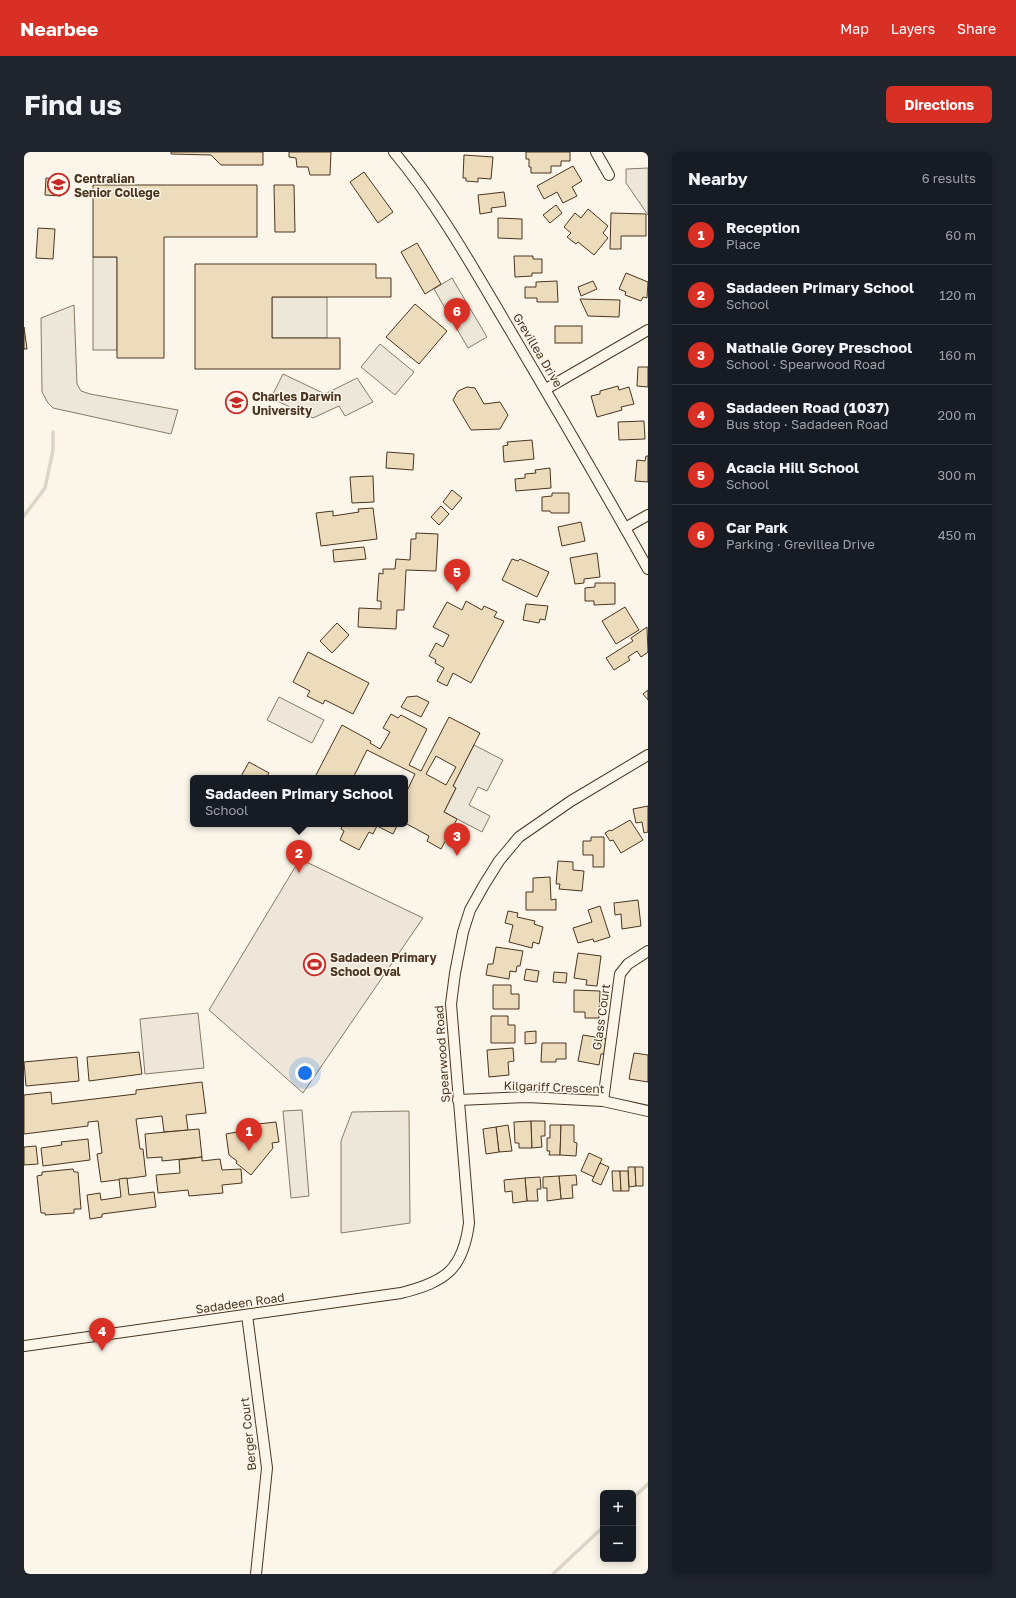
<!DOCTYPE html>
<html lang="en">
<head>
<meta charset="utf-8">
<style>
  body { margin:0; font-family:"Golos Text",sans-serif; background:#20242c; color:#f1f3f6 }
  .controls { position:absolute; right:12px; bottom:12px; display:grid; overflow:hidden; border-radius:6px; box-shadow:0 2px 10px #0003 }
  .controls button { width:36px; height:36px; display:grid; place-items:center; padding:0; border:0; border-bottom:1px solid #363941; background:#171b24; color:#f1f3f6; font:20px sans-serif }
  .you { position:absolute; left:281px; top:921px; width:14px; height:14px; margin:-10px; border:3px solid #fff; border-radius:50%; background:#1a73e8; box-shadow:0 0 0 6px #1a73e833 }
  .badge { display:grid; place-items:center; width:26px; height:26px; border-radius:50%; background:#d93025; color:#fff; font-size:13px; font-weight:700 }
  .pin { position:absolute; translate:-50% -33px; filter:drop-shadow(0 1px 2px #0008) }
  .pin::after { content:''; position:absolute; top:21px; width:14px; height:12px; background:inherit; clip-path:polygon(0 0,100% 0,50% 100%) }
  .popup { position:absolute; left:166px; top:623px; width:218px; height:52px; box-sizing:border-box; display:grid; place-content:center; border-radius:6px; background:#171b24; filter:drop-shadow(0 1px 3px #0005); font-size:13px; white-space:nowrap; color:#9ea1a6 }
  .popup b { font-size:15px; color:#f1f3f6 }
  .popup::after { content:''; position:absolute; left:50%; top:100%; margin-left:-8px; border:8px solid transparent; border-top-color:#171b24 }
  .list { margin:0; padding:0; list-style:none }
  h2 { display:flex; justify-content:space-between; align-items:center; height:52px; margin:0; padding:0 16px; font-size:17px }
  h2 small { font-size:13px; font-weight:400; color:#9ea1a6 }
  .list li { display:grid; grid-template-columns:26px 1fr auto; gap:12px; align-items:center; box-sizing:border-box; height:60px; padding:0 16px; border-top:1px solid #363941 }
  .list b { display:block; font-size:15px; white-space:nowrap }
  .list p { margin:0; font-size:13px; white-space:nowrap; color:#9ea1a6 }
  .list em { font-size:13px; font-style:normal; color:#9ea1a6 }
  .map { position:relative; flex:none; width:624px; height:1422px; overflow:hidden; border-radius:6px }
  header { display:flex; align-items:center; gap:24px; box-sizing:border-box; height:56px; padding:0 20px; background:#d93025; color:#fff }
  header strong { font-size:19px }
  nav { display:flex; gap:22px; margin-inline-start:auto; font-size:14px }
  .intro { display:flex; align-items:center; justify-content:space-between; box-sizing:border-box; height:96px; padding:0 24px }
  h1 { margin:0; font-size:28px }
  .button { padding:10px 18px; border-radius:6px; background:#d93025; color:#fff; font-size:14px; font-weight:700 }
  main { display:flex; gap:24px; padding:0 24px }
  aside { flex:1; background:#171b24; border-radius:6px; box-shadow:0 2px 10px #0003 }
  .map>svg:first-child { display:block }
</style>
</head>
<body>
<header>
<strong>Nearbee</strong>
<nav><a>Map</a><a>Layers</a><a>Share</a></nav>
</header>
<div class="intro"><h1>Find us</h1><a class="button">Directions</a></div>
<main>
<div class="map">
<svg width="624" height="1422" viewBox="0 0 624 1422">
  <rect width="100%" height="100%" fill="#fbf6e9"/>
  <!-- green -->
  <g fill="#ede6d9" stroke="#887966">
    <path d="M624,16v47l-22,-32v-14z"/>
    <path d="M255,545l45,23 -12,23 -45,-23z"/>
    <path d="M276,707l123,59 -120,175 -94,-83z"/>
    <path d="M174,861l6,55 -59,6 -5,-55z"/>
  </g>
  <!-- parking -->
  <g fill="#ede7d9" stroke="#887966">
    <rect x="69" y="105" width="24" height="93"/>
    <path d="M428,126l35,59 -19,11 -34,-59z"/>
    <rect x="248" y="145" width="55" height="41"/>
    <path d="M50,153l3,79 4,7 9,3 88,16 -7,24 -118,-26 -5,-5 -6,-11 -1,-74z"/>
    <path d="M356,192l34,28 -19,23 -34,-28z"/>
    <path d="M259,222l42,20 32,-16 16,24 -28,14 -6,-10 -26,12 -42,-20z"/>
    <path d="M450,593l29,15 -16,31 -9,-4 -9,18 21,11 -8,16 -38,-20 12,-24 -3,-2z"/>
    <path d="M278,958l7,86 -18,2 -8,-87z"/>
    <path d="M385,959l1,112 -69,10v-92l11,-29z"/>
  </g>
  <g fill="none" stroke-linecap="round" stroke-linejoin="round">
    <!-- stream -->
    <g stroke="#dcd4c6" stroke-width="3.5">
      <path d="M0,364l21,-28 8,-38v-18"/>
      <path d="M609,1346l15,-14"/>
      <path d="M529,1422l50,-47"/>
    </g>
  </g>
  <!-- building -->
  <g fill="#ecdcbc" stroke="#4a3520" fill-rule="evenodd">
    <path d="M147,0h92v13h-42l-10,-10 -40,-1z"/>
    <path d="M265,0h42l-1,23h-20l-2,-8h-11l-1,-9 -7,-1z"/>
    <path d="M502,0h44v9h-9v5h-10v7h-20v-6h-2v-8h-3z"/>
    <path d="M440,3l29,2 -2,22 -13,-1v4l-12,-1v-3h-3z"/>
    <path d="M549,14l9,15 -10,6 5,9 -14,7 -6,-11 -13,7 -7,-13z"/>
    <path d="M340,20l29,40 -15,11 -28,-41z"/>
    <path d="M22,26l16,1 -1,17 -16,-1z"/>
    <path d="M69,33h164v52h-93v121h-47v-101h-24z"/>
    <path d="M250,33h20l1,47h-20z"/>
    <path d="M480,40l2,14 -15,2 1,4 -12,2 -2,-19z"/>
    <path d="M532,53l6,8 -12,10 -7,-8z"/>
    <path d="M564,57l20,17 -5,7 5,5 -14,17 -16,-13 -2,2 -9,-7 4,-4 -7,-6 11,-14 6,5z"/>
    <path d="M587,61l35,1v22h-25v13h-11z"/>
    <path d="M474,66l24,1v20l-24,-1z"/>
    <path d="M14,76l17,1 -2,30 -17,-1z"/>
    <path d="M393,91l24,41 -16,10 -24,-42z"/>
    <path d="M490,104h19v3h9v14h-10v3l-17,1z"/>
    <path d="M171,112h181v14h15v19h-119v41h68v31h-145z"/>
    <path d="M602,121l22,9 -1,16 -4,-1 -2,4 -16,-6 1,-3 -7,-3z"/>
    <path d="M533,129l1,21h-21v-4h-12v-11h11v-5z"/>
    <path d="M569,129l4,8 -16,7 -3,-9z"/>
    <path d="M556,147l40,1 -1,17 -31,-1z"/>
    <path d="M391,152l32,27 -28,33 -33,-27z"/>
    <rect x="531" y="174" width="27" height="17"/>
    <path d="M0,175l3,22h-3z"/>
    <path d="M614,215h10v20l-11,-1z"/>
    <path d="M594,234l1,4 10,-3 5,17 -13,3 1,3 -25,7 -6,-21 9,-2v-3z"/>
    <path d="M443,235l8,1 9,16 16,-2 8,13 -8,14 -29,1 -18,-30 5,-9z"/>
    <path d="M620,269l1,18 -26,1 -1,-18z"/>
    <path d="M508,288l2,19 -30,3 -1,-16 5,-1 -1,-3z"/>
    <path d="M363,300l27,2 -1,16 -27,-2z"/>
    <path d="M622,304h2v26l-13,-1 2,-21 8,1z"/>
    <path d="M526,316l1,20 -35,3 -1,-12 10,-1v-4l11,-1 -1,-3z"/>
    <path d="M349,324l1,26 -22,1 -2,-26z"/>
    <path d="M428,338l10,8 -10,12 -9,-8z"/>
    <path d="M528,341h17v20h-18l-1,-2h-8v-14l10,-1z"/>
    <path d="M417,354l8,8 -10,11 -8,-8z"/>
    <path d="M349,356l4,31 -56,7 -5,-33 17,-2v5l26,-4 -1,-3z"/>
    <path d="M557,370l4,19 -23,5 -4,-19z"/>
    <path d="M392,381l22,1 -2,37 -30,-1 -2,40h-7l-1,19 -38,-2 1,-19 22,1v-8h-4l2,-28 4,1v-5h12l1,-10 14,1 1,-21h5z"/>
    <path d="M340,395l2,12 -32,3 -1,-12z"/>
    <path d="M573,401l3,24 -16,2v4l-9,1 -5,-26z"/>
    <path d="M488,407l6,2 2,-2 29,13 -12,25 -35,-17z"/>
    <path d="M571,431h20v21l-21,1v-4h-9v-13l10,-1z"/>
    <path d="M442,449l16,9 2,-4 13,6 -3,5 10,4 -33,62 -18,-10 -6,13 -10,-5 7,-13 -9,-5 1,-3 -7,-4 7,-13 7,4 6,-12 -16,-8 14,-25 15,8z"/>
    <path d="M502,452l22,2 -3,14 -5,-1 -1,4 -16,-3z"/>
    <path d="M601,455l14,23 -23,14 -14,-23z"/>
    <path d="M313,471l12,12 -17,18 -12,-12z"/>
    <path d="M623,475l1,25 -7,5 -4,-6 -9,6 2,3 -16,10 -8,-12 27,-17 -2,-3z"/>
    <path d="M284,500l61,31 -16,31 -28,-14 -2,4 -16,-8 3,-5 -17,-9z"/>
    <path d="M624,538v10l-5,-6z"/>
    <path d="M393,544l12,6 -8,15 -20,-10 6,-10z"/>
    <path d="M367,562l7,4 3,-3 26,14 -18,36 12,6 28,-54 31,16 -27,53 3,2 -12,24 13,7 -16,30 -14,-8 2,-5 -24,-13v-31l1,1 9,-19 -48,-24 -14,28h-36l-2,-1 27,-52 29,16 -1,2 10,6 10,-17 -7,-4zM412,604l20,11 -10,18 -20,-11z"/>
    <path d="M225,610l20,11 -3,5h-26z"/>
    <path d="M624,654v26l-4,1 -2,-11 -6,1 -3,-14z"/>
    <path d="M606,668l13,20 -22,13 -8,-13 -3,1 -5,-8 5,-3 1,1z"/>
    <path d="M319,672h55l-5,10 -16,-8 -4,8 -4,-2 -10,18 -19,-10 4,-9 -3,-2z"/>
    <path d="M567,685h13v30h-11v-12h-10v-14h8z"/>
    <path d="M534,709l15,1v8l11,1 -2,20 -23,-2 1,-5h-4z"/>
    <path d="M526,725l1,23 5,-1v11h-30v-18h7v-14z"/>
    <path d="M614,748l3,26 -19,3 -1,-15 -6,1 -1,-12z"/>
    <path d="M576,754l10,31 -16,5 -1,-3 -15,4 -5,-15 19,-6 -4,-12z"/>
    <path d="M484,759l10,2 -1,4 18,4 -1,3 9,3 -4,17 -6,-2 -1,6 -23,-6 4,-17 -8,-2z"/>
    <path d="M472,795l27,4 -3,15h-3l-1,6 -6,-1 -1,8 -23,-4 2,-11h5z"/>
    <path d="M554,801l23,3 -4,30 -11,-1 1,-5 -13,-2z"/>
    <path d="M502,817l13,2 -2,11 -13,-2z"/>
    <path d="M530,820l13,1 -1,10 -13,-1z"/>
    <path d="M469,833h18v9h8v15h-26z"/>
    <path d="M550,838l26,1 -1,27h-14v-6h-11z"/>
    <path d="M467,864h17v9h7v18h-24z"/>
    <path d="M512,879v12l-11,1v-12z"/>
    <path d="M559,883l23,4 -2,15h-3l-2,11 -21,-4z"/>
    <path d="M518,891h24v16h-10v3h-15z"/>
    <path d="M489,896l1,13 -6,1 1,13 -20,2 -2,-27z"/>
    <path d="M115,900l3,22 -53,7 -2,-24z"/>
    <path d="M610,901l14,2v27l-19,-3z"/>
    <path d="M53,905l2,24 -53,5 -2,-24z"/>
    <path d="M178,930l4,31 -20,2 2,15 -24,2 -2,-16 -26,3 4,30h3l3,27 -45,6 -4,-28 5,-1 -4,-32 -10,1v4l-64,8v-39l27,-3 1,12 84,-10v-4z"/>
    <path d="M507,969l1,27h-13v-5h-4l-1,-21z"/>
    <path d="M507,969h14v15h-4l1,11 -10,1z"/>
    <path d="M252,970l3,20 -7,1 1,5 -22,27 -15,-12 1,-2 -8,-6 -3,-21 11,-2 3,-6z"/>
    <path d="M484,973l4,26 -13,1 -3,-25z"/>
    <path d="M526,973h11l-1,30h-11l1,-4h-3v-13h3z"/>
    <path d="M537,973h13v17l3,1 -1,13 -16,-1z"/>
    <path d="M472,975l3,25 -13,2 -3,-25z"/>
    <path d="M175,977l3,28 -40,4v-4l-15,1 -2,-24z"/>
    <path d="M64,987l2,21 -47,6 -2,-18 21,-3 -1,-3z"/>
    <path d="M12,994l2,18 -14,1v-18z"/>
    <path d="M565,1001l13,6 -8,18 -13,-6z"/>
    <path d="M178,1005v4l18,-2 2,11 19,-1 1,14 -20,2 1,8 -34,3 -1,-6 -30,3 -2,-18 24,-2 -1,-13z"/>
    <path d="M576,1011l9,4 -8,18 -9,-4z"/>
    <path d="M604,1015h7l1,19 -7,1z"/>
    <path d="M611,1015h8v19h-7z"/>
    <path d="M49,1017l1,3h4l3,37h-7v4l-29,2v-2h-4l-4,-37 5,-1v-3z"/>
    <path d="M588,1019h8l1,20h-8z"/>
    <path d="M596,1019h8l1,20h-8z"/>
    <path d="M552,1023l1,10h-5l1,13 -12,1 -2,-23z"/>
    <path d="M535,1024l2,23 -14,2v-13h-4v-11z"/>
    <path d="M516,1025l1,12h-4l1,12h-11l-2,-23z"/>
    <path d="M103,1026l2,17 25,-3 2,15 -54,7v3l-12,2 -3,-24 13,-2 1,7 20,-3 -2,-18z"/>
    <path d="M501,1026l2,23 -14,2 -1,-12 -7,1 -1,-12z"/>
  </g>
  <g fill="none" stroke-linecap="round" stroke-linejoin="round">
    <defs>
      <g id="street">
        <path d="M370,0c44,53 78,114 113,173 48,81 95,162 141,244"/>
        <path d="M572,0l13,23"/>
        <path d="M522,237l102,-59"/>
        <path d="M601,376l23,-13"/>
        <path d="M434,948l69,-3 76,4 45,10"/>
        <path d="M579,949l17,-127 8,-10 20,-13"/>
        <path d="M223,1163l20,153 -11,106"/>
        <path d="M0,1194l377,-53c44,-11 62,-23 68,-70l-18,-219 4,-31 8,-41 7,-22 14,-25 15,-24 20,-24 52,-36 77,-46"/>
      </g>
    </defs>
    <!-- street casing -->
    <use href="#street" stroke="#4a3520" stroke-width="12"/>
    <!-- street -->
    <use href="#street" stroke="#fbf6e9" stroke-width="10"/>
  </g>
  <!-- icons -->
  <defs>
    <symbol id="school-ring" viewBox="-11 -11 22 22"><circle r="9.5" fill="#fbf6e9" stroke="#c62828" stroke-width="1.5"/><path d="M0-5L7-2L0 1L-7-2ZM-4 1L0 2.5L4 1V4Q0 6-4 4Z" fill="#c62828"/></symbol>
    <symbol id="university-ring" viewBox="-11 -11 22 22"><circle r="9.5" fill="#fbf6e9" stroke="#c62828" stroke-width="1.5"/><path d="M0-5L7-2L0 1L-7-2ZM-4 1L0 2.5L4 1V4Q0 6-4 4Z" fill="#c62828"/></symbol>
    <symbol id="stadium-ring" viewBox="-11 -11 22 22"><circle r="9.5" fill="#fbf6e9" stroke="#c62828" stroke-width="1.5"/><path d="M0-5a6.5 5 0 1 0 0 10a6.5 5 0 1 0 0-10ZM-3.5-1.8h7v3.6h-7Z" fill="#c62828"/></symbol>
  </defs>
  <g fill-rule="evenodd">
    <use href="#school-ring" x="22" y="20" width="25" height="25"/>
    <use href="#university-ring" x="200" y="238" width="25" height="25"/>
    <use href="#stadium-ring" x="278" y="800" width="25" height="25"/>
  </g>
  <g text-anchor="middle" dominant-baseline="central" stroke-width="3" stroke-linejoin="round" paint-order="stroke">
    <!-- poi labels -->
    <g font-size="12" font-weight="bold" fill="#4a3520" stroke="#fbf6e9" text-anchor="start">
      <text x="50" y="26">Centralian<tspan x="50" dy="14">Senior College</tspan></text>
      <text x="228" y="244">Charles Darwin<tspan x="228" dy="14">University</tspan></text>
      <text x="306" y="805">Sadadeen Primary<tspan x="306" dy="14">School Oval</tspan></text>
    </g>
    <!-- street labels -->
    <g font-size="12" fill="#4a3520" stroke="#fbf6e9">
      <text transform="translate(514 198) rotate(59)">Grevillea Drive</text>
      <text transform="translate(577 865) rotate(-82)">Glass Court</text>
      <text transform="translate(418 902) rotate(-94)">Spearwood Road</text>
      <text transform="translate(530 935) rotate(2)">Kilgariff Crescent</text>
      <text transform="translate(216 1151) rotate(-8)">Sadadeen Road</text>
      <text transform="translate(224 1282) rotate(-96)">Berger Court</text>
    </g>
  </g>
</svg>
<div class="controls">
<button>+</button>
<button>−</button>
</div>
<div class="you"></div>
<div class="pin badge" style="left:225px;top:999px">1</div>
<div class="pin badge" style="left:275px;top:721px">2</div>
<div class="popup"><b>Sadadeen Primary School</b>School</div>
<div class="pin badge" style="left:433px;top:704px">3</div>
<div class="pin badge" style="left:78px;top:1199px">4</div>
<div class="pin badge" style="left:433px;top:440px">5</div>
<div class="pin badge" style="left:433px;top:179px">6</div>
</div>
<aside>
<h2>Nearby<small>6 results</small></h2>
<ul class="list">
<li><span class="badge">1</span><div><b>Reception</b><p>Place</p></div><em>60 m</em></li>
<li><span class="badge">2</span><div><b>Sadadeen Primary School</b><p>School</p></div><em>120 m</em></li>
<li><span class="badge">3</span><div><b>Nathalie Gorey Preschool</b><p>School · Spearwood Road</p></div><em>160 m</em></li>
<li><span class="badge">4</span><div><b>Sadadeen Road (1037)</b><p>Bus stop · Sadadeen Road</p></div><em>200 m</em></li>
<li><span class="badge">5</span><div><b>Acacia Hill School</b><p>School</p></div><em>300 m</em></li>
<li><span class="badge">6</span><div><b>Car Park</b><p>Parking · Grevillea Drive</p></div><em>450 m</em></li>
</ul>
</aside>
</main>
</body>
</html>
